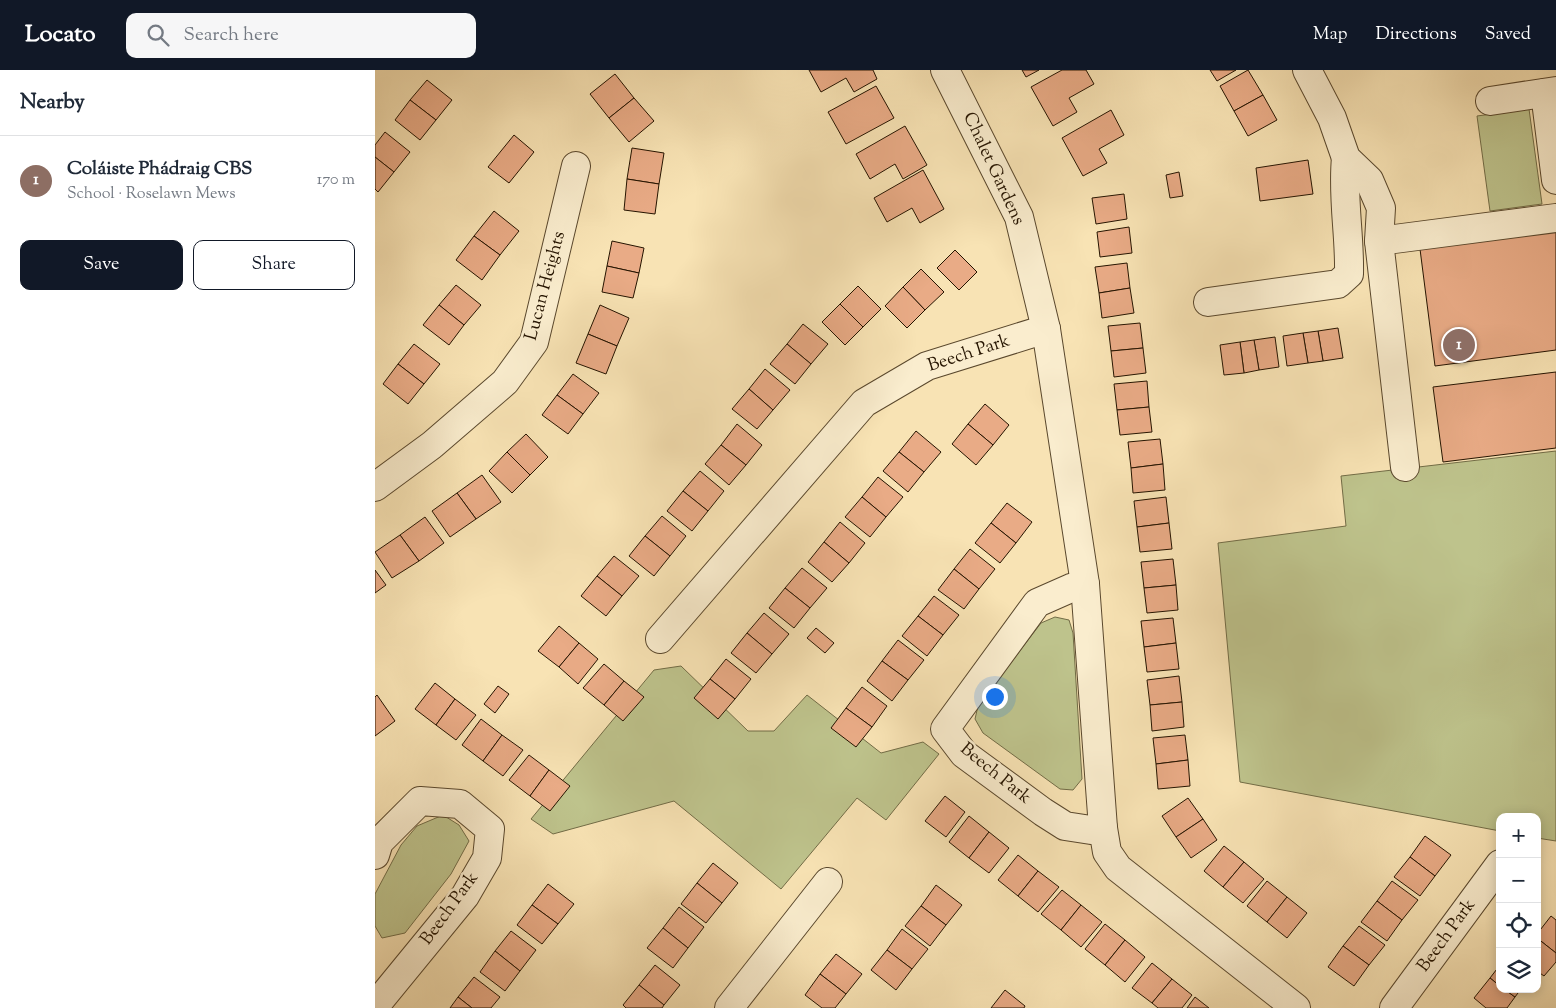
<!DOCTYPE html>
<html lang="en">
<head>
<meta charset="utf-8">
<style>
  body { margin:0; font-family:"Sorts Mill Goudy",serif; background:#f6f6f7; color:#1f2937 }
  .controls { position:absolute; right:15px; bottom:15px; display:grid; overflow:hidden; border-radius:10px; box-shadow:0 2px 12px #0003 }
  .controls button { width:45px; height:45px; display:grid; place-items:center; padding:0; border:0; border-bottom:1px solid #e0e1e3; background:#fff; color:#1f2937; font:25px sans-serif }
  .you { position:absolute; left:619px; top:626px; width:18px; height:18px; margin:-12px; border:4px solid #fff; border-radius:50%; background:#1a73e8; box-shadow:0 0 0 8px #1a73e833 }
  .badge { display:grid; place-items:center; width:32px; height:32px; border-radius:50%; background:#111827; color:#fff; font-size:16px; font-weight:700 }
  .pin { position:absolute; translate:-50% -50%; border:2px solid #fff; box-shadow:0 1px 5px #0006 }
  .list { margin:0; padding:0; list-style:none }
  h2 { display:flex; justify-content:space-between; align-items:center; height:65px; margin:0; padding:0 20px; font-size:21px }
  h2 small { font-size:16px; font-weight:400; color:#747a83 }
  .list li { display:grid; grid-template-columns:32px 1fr auto; gap:15px; align-items:center; box-sizing:border-box; height:90px; padding:0 20px; border-top:1px solid #e0e1e3 }
  .list b { display:block; font-size:19px; white-space:nowrap }
  .list p { margin:0; font-size:16px; white-space:nowrap; color:#747a83 }
  .list em { font-size:16px; font-style:normal; color:#747a83 }
  .actions { display:flex; gap:10px; padding:15px 20px }
  .actions a { flex:1; padding:11px 0; border:1px solid #111827; border-radius:10px; text-align:center; font-size:18px; color:#111827 }
  .actions .main { background:#111827; color:#fff }
  .icon { flex:none; width:28px; height:28px; fill:none; stroke:currentColor; stroke-width:2; stroke-linecap:round; stroke-linejoin:round }
  .map { position:relative; flex:none; width:1181px; height:938px; overflow:hidden }
  header { display:flex; align-items:center; gap:30px; box-sizing:border-box; height:70px; padding:0 25px; background:#111827; color:#fff }
  header strong { font-size:24px }
  nav { display:flex; gap:28px; margin-inline-start:auto; font-size:18px }
  .search { width:350px; height:45px; background:#f6f6f7; display:flex; align-items:center; gap:12px; box-sizing:border-box; padding:0 18px; border-radius:10px; color:#747a83; font-size:19px }
  main { display:flex }
  aside { flex:1; background:#fff }
  .map>svg:first-child { display:block }
</style>
</head>
<body>
<header>
<strong>Locato</strong>
<div class="search"><svg class="icon" aria-label="search" viewBox="0 0 24 24"><circle cx="10" cy="10" r="6"/><path d="M15 15l6 6"/></svg>Search here</div>
<nav><a>Map</a><a>Directions</a><a>Saved</a></nav>
</header>
<main>
<aside>
<h2>Nearby<small></small></h2>
<ul class="list">
<li><span class="badge" style="background:#8d6e63">1</span><div><b>Coláiste Phádraig CBS</b><p>School · Roselawn Mews</p></div><em>170 m</em></li>
</ul>
<div class="actions"><a class="main">Save</a><a>Share</a></div>
</aside>
<div class="map">
<svg width="1181" height="938" viewBox="0 0 1181 938">
  <rect width="100%" height="100%" fill="#f8e3b4"/>
  <filter id="stains"><feTurbulence type="fractalNoise" baseFrequency=".004" numOctaves="4"/><feColorMatrix values="0 0 0 0 .2 0 0 0 0 .09 0 0 0 0 .02 0 0 0 .5 -.17"/></filter>
  <radialGradient id="worn" r=".72"><stop offset=".6" stop-color="#630" stop-opacity="0"/><stop offset="1" stop-color="#630" stop-opacity=".3"/></radialGradient>
  <!-- green -->
  <g fill="#bec38c" stroke="#726c46">
    <path d="M1154,39l13,95 -52,7 -13,-95z"/>
    <path d="M1181,381v390l-19,-3v-21h-37v14l-260,-49 -22,-239 128,-17 -5,-50z"/>
    <path d="M680,547l14,3 4,13 9,146 -9,11 -13,-1 -77,-56 -8,-14 3,-13 63,-83z"/>
    <path d="M306,596l67,65h26l33,-36 74,58 42,-11 16,12 -53,66 -29,-22 -76,91 -107,-88 -121,33 -22,-15 123,-149z"/>
    <path d="M68,745l16,10 10,16 -18,33 -46,59 -23,5 -7,-12v-32l26,-49 16,-19z"/>
  </g>
  <!-- building -->
  <g fill="#e9ab86" stroke="#251400">
    <path d="M434,0h64l4,9 -23,13 -8,-14 -25,14z"/>
    <path d="M647,0h17l-13,7z"/>
    <path d="M687,0h24l8,14 -25,14 8,14 -24,14 -22,-39z"/>
    <path d="M835,0h26l-19,11z"/>
    <path d="M873,0l15,25 -29,16 -14,-25z"/>
    <path d="M240,4l19,24 -25,20 -19,-24z"/>
    <path d="M52,10l25,20 -16,20 -26,-20z"/>
    <path d="M501,16l18,32 -48,26 -18,-32z"/>
    <path d="M888,25l14,25 -29,16 -14,-25z"/>
    <path d="M259,28l20,23 -25,21 -20,-24z"/>
    <path d="M35,30l26,20 -16,20 -25,-20z"/>
    <path d="M736,40l13,25 -25,14 8,14 -24,13 -21,-38z"/>
    <path d="M530,56l22,39 -24,14 -8,-15 -25,15 -14,-25z"/>
    <path d="M10,62l25,20 -16,20 -19,-15v-12z"/>
    <path d="M139,65l20,17 -25,31 -21,-16z"/>
    <path d="M257,78l32,5 -5,31 -32,-5z"/>
    <path d="M0,87l19,15 -16,20 -3,-3z"/>
    <path d="M933,90l5,34 -53,7 -4,-33z"/>
    <path d="M548,100l21,39 -24,14 -8,-15 -25,14 -13,-24z"/>
    <path d="M804,102l4,24 -13,2 -4,-23z"/>
    <path d="M252,109l32,5 -4,30 -31,-4z"/>
    <path d="M749,124l3,25 -31,5 -4,-26z"/>
    <path d="M119,141l25,20 -19,24 -26,-19z"/>
    <path d="M754,157l3,26 -32,4 -3,-25z"/>
    <path d="M1181,162v118l-121,16 -15,-117z"/>
    <path d="M99,166l26,19 -18,25 -26,-20z"/>
    <path d="M237,171l32,7 -5,25 -32,-7z"/>
    <path d="M580,180l22,22 -18,18 -22,-22z"/>
    <path d="M752,193l3,25 -31,5 -4,-26z"/>
    <path d="M232,196l32,7 -6,25 -31,-6z"/>
    <path d="M546,199l23,23 -19,18 -22,-23z"/>
    <path d="M81,215l25,20 -17,20 -25,-20z"/>
    <path d="M483,216l23,23 -18,18 -23,-23z"/>
    <path d="M528,217l22,23 -18,18 -22,-22z"/>
    <path d="M755,218l4,25 -32,5 -3,-25z"/>
    <path d="M465,234l23,23 -18,18 -23,-23z"/>
    <path d="M64,235l25,20 -15,20 -26,-20z"/>
    <path d="M225,235l29,13 -12,28 -29,-12z"/>
    <path d="M765,253l3,25 -32,3 -3,-25z"/>
    <path d="M428,254l25,20 -17,20 -24,-20z"/>
    <path d="M963,258l5,30 -20,3 -5,-30z"/>
    <path d="M943,261l5,30 -15,2 -5,-30z"/>
    <path d="M928,263l5,30 -21,3 -4,-30z"/>
    <path d="M213,264l29,12 -11,28 -30,-11z"/>
    <path d="M900,267l4,30 -20,3 -5,-30z"/>
    <path d="M879,270l5,30 -15,3 -4,-31z"/>
    <path d="M865,272l4,31 -20,2 -4,-30z"/>
    <path d="M39,274l26,20 -16,20 -26,-20z"/>
    <path d="M412,274l24,20 -16,20 -25,-20z"/>
    <path d="M768,278l3,25 -32,4 -3,-26z"/>
    <path d="M23,294l26,20 -16,20 -25,-20z"/>
    <path d="M390,299l25,21 -17,20 -24,-21z"/>
    <path d="M1181,302v76l-113,14 -10,-75z"/>
    <path d="M198,304l26,19 -16,21 -26,-19z"/>
    <path d="M772,311l2,26 -32,3 -3,-26z"/>
    <path d="M374,319l24,21 -16,19 -25,-20z"/>
    <path d="M182,325l26,19 -15,20 -26,-19z"/>
    <path d="M610,334l24,21 -16,20 -25,-21z"/>
    <path d="M774,337l3,25 -32,3 -3,-25z"/>
    <path d="M362,354l25,21 -16,20 -25,-20z"/>
    <path d="M593,354l25,21 -17,20 -24,-21z"/>
    <path d="M541,361l25,21 -17,20 -25,-20z"/>
    <path d="M151,364l22,23 -18,18 -23,-23z"/>
    <path d="M785,369l3,25 -32,4 -3,-26z"/>
    <path d="M346,375l25,20 -17,20 -24,-21z"/>
    <path d="M132,382l23,23 -18,18 -23,-22z"/>
    <path d="M524,382l25,20 -16,20 -25,-21z"/>
    <path d="M788,394l2,26 -32,3 -2,-25z"/>
    <path d="M325,401l24,20 -16,20 -25,-20z"/>
    <path d="M107,405l19,27 -25,17 -19,-26z"/>
    <path d="M503,407l25,20 -17,20 -24,-20z"/>
    <path d="M308,421l25,20 -16,20 -25,-20z"/>
    <path d="M82,423l19,26 -26,18 -18,-26z"/>
    <path d="M487,427l24,20 -16,20 -25,-20z"/>
    <path d="M791,427l3,26 -32,4 -3,-26z"/>
    <path d="M632,433l25,19 -16,21 -25,-20z"/>
    <path d="M287,446l24,20 -16,20 -25,-20z"/>
    <path d="M50,447l19,26 -25,18 -19,-26z"/>
    <path d="M465,452l25,21 -16,20 -25,-21z"/>
    <path d="M616,453l25,20 -16,20 -25,-20z"/>
    <path d="M794,453l3,26 -32,3 -3,-25z"/>
    <path d="M25,465l19,26 -27,17 -17,-26z"/>
    <path d="M270,466l25,20 -16,20 -25,-20z"/>
    <path d="M449,472l25,21 -17,19 -24,-20z"/>
    <path d="M595,479l25,20 -16,20 -25,-20z"/>
    <path d="M239,486l25,20 -17,20 -25,-20z"/>
    <path d="M798,489l3,26 -32,3 -3,-26z"/>
    <path d="M427,498l25,20 -17,20 -25,-20z"/>
    <path d="M579,499l25,20 -15,20 -26,-19z"/>
    <path d="M0,500l11,15 -11,8z"/>
    <path d="M222,506l25,20 -16,20 -25,-20z"/>
    <path d="M801,515l2,25 -31,3 -3,-25z"/>
    <path d="M410,518l25,20 -16,20 -25,-20z"/>
    <path d="M559,526l25,19 -16,20 -25,-19z"/>
    <path d="M389,543l25,21 -17,20 -25,-21z"/>
    <path d="M543,546l25,19 -16,21 -25,-20z"/>
    <path d="M798,548l3,25 -32,4 -3,-26z"/>
    <path d="M184,556l20,17 -20,24 -21,-16z"/>
    <path d="M441,558l18,15 -9,10 -18,-15z"/>
    <path d="M372,563l25,21 -16,19 -25,-20z"/>
    <path d="M523,570l26,20 -16,20 -26,-19z"/>
    <path d="M204,573l19,16 -20,25 -19,-17z"/>
    <path d="M801,573l3,26 -32,3 -3,-25z"/>
    <path d="M351,589l25,20 -16,20 -25,-20z"/>
    <path d="M507,591l26,19 -16,21 -25,-20z"/>
    <path d="M229,594l20,17 -20,24 -21,-17z"/>
    <path d="M804,606l3,26 -32,3 -3,-25z"/>
    <path d="M335,609l25,20 -17,20 -24,-21z"/>
    <path d="M249,611l20,16 -21,24 -19,-16z"/>
    <path d="M60,613l20,16 -19,26 -21,-16z"/>
    <path d="M123,616l11,8 -14,19 -11,-9z"/>
    <path d="M487,617l25,19 -15,21 -26,-19z"/>
    <path d="M2,625l18,26 -20,15v-39z"/>
    <path d="M80,629l21,16 -20,25 -20,-15z"/>
    <path d="M807,632l2,25 -32,4 -2,-26z"/>
    <path d="M471,638l26,19 -16,20 -25,-19z"/>
    <path d="M106,649l21,16 -19,26 -21,-16z"/>
    <path d="M127,665l21,15 -20,26 -20,-15z"/>
    <path d="M810,665l3,25 -32,4 -3,-26z"/>
    <path d="M154,685l20,15 -19,26 -21,-16z"/>
    <path d="M813,690l2,26 -32,3 -2,-25z"/>
    <path d="M174,700l21,16 -20,25 -20,-15z"/>
    <path d="M570,726l20,16 -19,25 -21,-16z"/>
    <path d="M813,728l15,21 -27,18 -14,-21z"/>
    <path d="M594,746l20,16 -20,26 -20,-16z"/>
    <path d="M828,749l14,21 -26,18 -15,-21z"/>
    <path d="M614,762l20,16 -20,25 -20,-15z"/>
    <path d="M1050,766l26,19 -16,21 -25,-19z"/>
    <path d="M849,776l20,16 -21,25 -19,-16z"/>
    <path d="M643,785l20,16 -20,25 -20,-16z"/>
    <path d="M1035,787l25,19 -15,20 -26,-19z"/>
    <path d="M869,792l20,17 -21,24 -20,-16z"/>
    <path d="M338,793l25,20 -16,20 -25,-20z"/>
    <path d="M663,801l21,16 -21,25 -20,-16z"/>
    <path d="M892,811l20,16 -20,25 -20,-16z"/>
    <path d="M1017,811l26,19 -16,20 -25,-19z"/>
    <path d="M322,813l25,20 -16,20 -25,-19z"/>
    <path d="M173,814l26,20 -16,20 -26,-19z"/>
    <path d="M561,815l26,20 -16,20 -25,-19z"/>
    <path d="M687,820l19,15 -20,25 -20,-16z"/>
    <path d="M912,827l20,16 -20,25 -20,-16z"/>
    <path d="M1002,831l25,19 -15,21 -26,-19z"/>
    <path d="M157,835l26,19 -16,20 -25,-19z"/>
    <path d="M706,835l21,17 -21,25 -20,-17z"/>
    <path d="M546,836l25,19 -16,21 -25,-20z"/>
    <path d="M304,837l25,20 -16,21 -25,-20z"/>
    <path d="M1176,846l5,4v33l-19,-15v-4z"/>
    <path d="M730,854l20,16 -20,25 -20,-16z"/>
    <path d="M984,856l26,19 -16,20 -26,-19z"/>
    <path d="M288,858l25,20 -15,20 -26,-20z"/>
    <path d="M527,859l26,20 -16,20 -25,-19z"/>
    <path d="M136,861l25,19 -16,21 -25,-20z"/>
    <path d="M1162,868l19,15v9l-12,14 -7,-5z"/>
    <path d="M750,870l20,17 -20,25 -20,-17z"/>
    <path d="M968,876l26,19 -15,21 -26,-19z"/>
    <path d="M512,880l25,19 -16,21 -25,-20z"/>
    <path d="M120,881l25,20 -15,20 -25,-19z"/>
    <path d="M461,884l26,20 -16,20 -26,-20z"/>
    <path d="M777,893l20,16 -20,24 -20,-15z"/>
    <path d="M280,895l25,20 -16,20 -25,-20z"/>
    <path d="M1125,895v21l-10,-8z"/>
    <path d="M445,904l26,20 -11,14h-13l-17,-13z"/>
    <path d="M99,907l26,20 -9,11h-19l-14,-11z"/>
    <path d="M1115,908l10,8v3h4l11,8 -8,11h-21l-12,-10z"/>
    <path d="M797,909l20,16 -10,13h-24l-6,-5z"/>
    <path d="M264,915l25,20 -2,3h-36l-3,-3z"/>
    <path d="M1129,919h17l-6,8z"/>
    <path d="M630,920l20,16 -1,2h-33z"/>
    <path d="M83,927l14,11h-22z"/>
    <path d="M820,927l14,11h-22z"/>
  </g>
  <g fill="none" stroke-linecap="round" stroke-linejoin="round">
    <defs>
      <g id="minor">
        <path d="M570,0l74,147 27,112"/>
        <path d="M932,0l25,48 14,40 23,22 12,28 -2,33 26,226"/>
        <path d="M1170,23l11,87"/>
        <path d="M1115,31l66,-10"/>
        <path d="M1004,171l177,-23"/>
        <path d="M833,232l130,-18 11,-10c1,-39 -7,-77 -3,-116"/>
        <path d="M0,417l57,-42 73,-63 29,-40 42,-176"/>
        <path d="M710,514l-14,4 -34,15 -92,126 19,25 79,58 22,14 26,4 12,-2"/>
        <path d="M285,569l204,-236 63,-37 119,-37 39,255 18,244 4,24 11,16 178,140"/>
        <path d="M0,785l4,-13 41,-41 40,3 30,25 -3,29 -22,38 -90,110"/>
        <path d="M354,938l99,-126"/>
        <path d="M1019,938l106,-144"/>
      </g>
    </defs>
    <!-- minor casing -->
    <use href="#minor" stroke="#5a482d" stroke-width="30"/>
    <!-- minor -->
    <use href="#minor" stroke="#faedce" stroke-width="28"/>
  </g>
  <g text-anchor="middle" dominant-baseline="central" stroke-width="5" stroke-linejoin="round" paint-order="stroke">
    <!-- street labels -->
    <g font-size="18" fill="#251400" stroke="#faedce">
      <text transform="translate(618 99) rotate(65)">Chalet Gardens</text>
      <text transform="translate(171 216) rotate(-75)">Lucan Heights</text>
      <text transform="translate(594 284) rotate(-18)">Beech Park</text>
      <text transform="translate(620 704) rotate(39)">Beech Park</text>
      <text transform="translate(75 839) rotate(-54)">Beech Park</text>
      <text transform="translate(1072 866) rotate(-54)">Beech Park</text>
    </g>
  </g>
  <rect width="100%" height="100%" filter="url(#stains)"/>
  <rect width="100%" height="100%" fill="url(#worn)"/>
</svg>
<div class="controls">
<button>+</button>
<button>−</button>
<button><svg class="icon" aria-label="locate" viewBox="0 0 24 24"><circle cx="12" cy="12" r="6"/><path d="M12 2v4M12 18v4M2 12h4M18 12h4"/></svg></button>
<button><svg class="icon" aria-label="layers" viewBox="0 0 24 24"><path d="M12 4l9 5-9 5-9-5zM3 14l9 5 9-5"/></svg></button>
</div>
<div class="you"></div>
<div class="pin badge" style="left:1084px;top:275px;background:#8d6e63">1</div>
</div>
</main>
</body>
</html>
